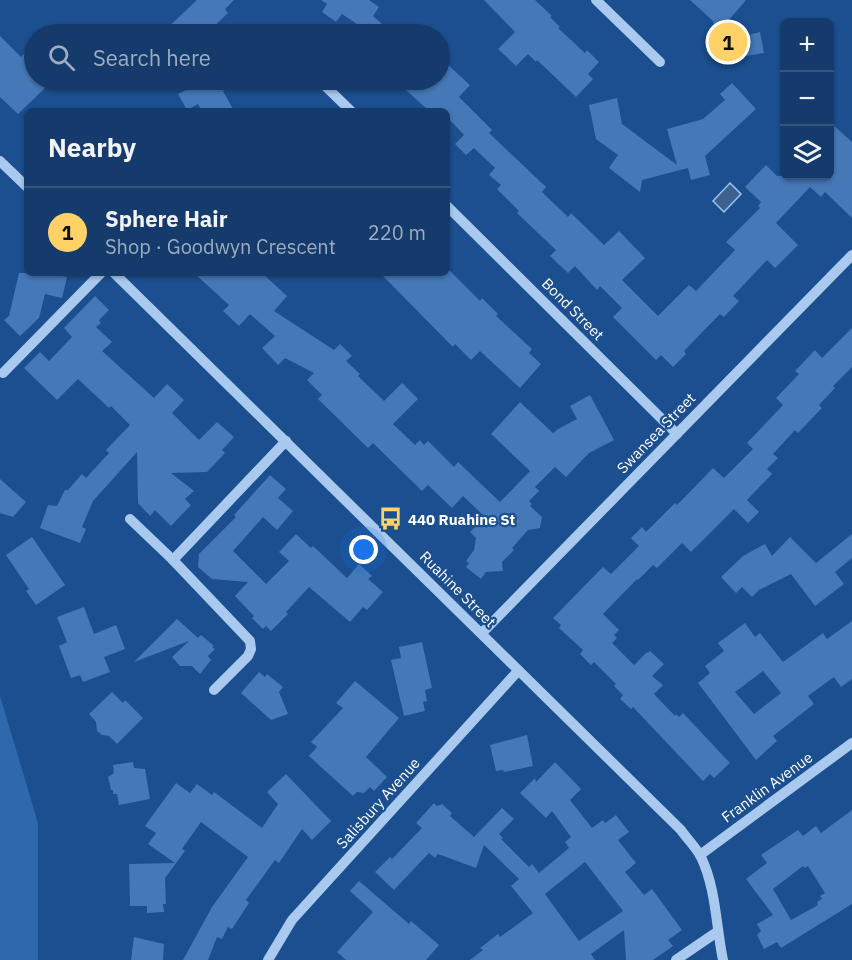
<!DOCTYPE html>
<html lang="en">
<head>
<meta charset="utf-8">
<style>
  body { margin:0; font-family:"IBM Plex Sans",sans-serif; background:#214673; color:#f1f3f6 }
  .controls { position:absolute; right:18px; top:18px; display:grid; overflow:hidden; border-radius:9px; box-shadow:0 2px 4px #0004 }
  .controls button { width:54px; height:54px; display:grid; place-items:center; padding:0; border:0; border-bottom:2px solid #33557e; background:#143b6b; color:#f1f3f6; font:30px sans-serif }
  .you { position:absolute; left:364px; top:550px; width:21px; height:21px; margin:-15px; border:4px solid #fff; border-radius:50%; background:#1a73e8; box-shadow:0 0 0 9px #1a73e833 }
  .badge { display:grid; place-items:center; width:39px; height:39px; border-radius:50%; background:#ffd166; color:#111; font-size:20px; font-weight:700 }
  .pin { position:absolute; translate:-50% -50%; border:3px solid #fff; box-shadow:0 2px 6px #0006 }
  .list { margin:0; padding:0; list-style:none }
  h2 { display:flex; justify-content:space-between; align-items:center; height:78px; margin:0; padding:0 24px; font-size:26px }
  h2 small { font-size:20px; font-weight:400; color:#9dadc1 }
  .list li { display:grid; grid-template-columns:39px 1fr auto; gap:18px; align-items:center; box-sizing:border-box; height:90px; padding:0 24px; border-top:2px solid #33557e }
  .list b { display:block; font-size:22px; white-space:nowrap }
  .list p { margin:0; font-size:20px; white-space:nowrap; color:#9dadc1 }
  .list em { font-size:20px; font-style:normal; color:#9dadc1 }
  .icon { flex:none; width:33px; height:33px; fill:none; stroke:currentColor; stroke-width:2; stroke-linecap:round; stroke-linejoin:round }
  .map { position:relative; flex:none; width:852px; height:960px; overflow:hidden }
  .search { position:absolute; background:#143b6b; box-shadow:0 2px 4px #0004; left:24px; top:24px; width:426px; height:66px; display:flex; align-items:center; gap:15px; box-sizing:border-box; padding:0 21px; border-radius:33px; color:#9dadc1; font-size:22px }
  .panel { position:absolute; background:#143b6b; box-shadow:0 2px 4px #0004; left:24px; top:108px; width:426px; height:168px; border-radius:9px }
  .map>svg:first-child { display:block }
</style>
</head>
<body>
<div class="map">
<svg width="852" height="960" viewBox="0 0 852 960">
  <rect width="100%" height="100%" fill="#1b4f8f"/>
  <!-- green -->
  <path fill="#2e69ad" d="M0,696l38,127v137h-38z"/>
  <!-- water -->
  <path fill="#3c6290" stroke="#9cc4f0" stroke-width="1.5" d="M730,183l11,11 -17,18 -11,-11z"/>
  <!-- building -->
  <g fill="#4478b7" fill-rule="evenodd">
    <path d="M197,0h37l-9,9 3,4 -22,21h-45z"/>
    <path d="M321,0h48l10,7 -6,9 20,18h-21l-30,-20 -6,8 -14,-10 5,-8z"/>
    <path d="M484,0h51l17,16 -2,1 10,10 -2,1 27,25 2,-3 12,12 -11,12 5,5 -17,18 -39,-37 -1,2 -8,-8 -12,12 -18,-17 17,-17z"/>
    <path d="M690,0h56l-31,36 -2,-15z"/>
    <path d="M747,29l1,6 12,-3 4,21 -42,7 -4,-26z"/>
    <path d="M0,36l21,21 13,-13v36h4l8,7 -28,27 -18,-17z"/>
    <path d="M447,64l23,21 -11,12 33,33 -3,3 57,54 -4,5 26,25 3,-4 33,32 15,-14 26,27 -23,22 36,36 31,-31 7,6 39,-41 -9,-8 34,-34 -2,-2 3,-4 -16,-15 21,-22 11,11h53v-54l22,20v76l-27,-26 -4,5 -11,-10 -34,36 22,22 -23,23 -8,-8 -34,36 6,5 -15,16 -4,-3 -36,37 2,3 -13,13 -12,-12 -5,5 -43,-43 9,-9 -22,-22 -3,4 -22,-24 -7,7 -18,-17 6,-6 -39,-37 2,-2 -22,-22 4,-4 -12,-10 6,-7 -21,-20 -8,7 -11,-11 9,-9 -17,-18v-6h-18l-23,-21 10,-10h24v-9z"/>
    <path d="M213,80h32l-22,11 11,20h-32l-4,-7 -11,6 -9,-16 23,-12 1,3z"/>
    <path d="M732,83l24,26 -51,47 5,19 -19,5 -3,-12 -46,12 -2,12 -31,-24 9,-13 -22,-16 -7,-34 28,-7 5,26 55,41 -10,-36 36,-10 22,-19 -5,-6z"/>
    <path d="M448,269l32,32 2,-3 16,16 -2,2 36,33 -3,4 12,11 -21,24 -40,-37 -9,9 -16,-16 -2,3 -73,-74h67z"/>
    <path d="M19,273h44l-1,3 5,1 -5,21 -17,-4 -6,24 -19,18 -16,-16 5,-4z"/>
    <path d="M194,273h68l25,23 -13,15 60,39 6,-6 12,12 -6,5 14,13 -2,2 26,25 18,-18 16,16 -25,25 22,21 5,-5 4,5 4,-4 26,26 4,-5 42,40 30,-31 -39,-37 29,-32 33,31 5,-4 19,-10 -7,-13 20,-11 24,45 -25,13 -23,24 -11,-10 -20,20 4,4 -10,10 3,3 -2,2 12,11 -2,11 -12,2 -16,18 2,2 -12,12 1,9 -17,1 -5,7 -15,-12 3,-4 -3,-2 8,-11 2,-12 -6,-6 15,-15 -22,-21 -11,12 -24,-23 -6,6 -49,-48 -5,5 -50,-49 4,-4 -15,-15 7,-7 -29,-15 -7,7 -16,-17 13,-12 -25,-22 -11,12 -16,-15 6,-6z"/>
    <path d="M95,296l14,14 -10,10 2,3 -5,4 16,15 -10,9 52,47 13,-14 17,16 -12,13 27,27 18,-18 17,15 -12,13 3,3 -18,19 -36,1 23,18 -9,8 6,6 -20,21 -16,-16 -5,6 -12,-13 -1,-51 -44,49 -11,26 4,2 -6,14 -40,-15 8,-23 9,1 8,-16h3l14,-16 4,4 23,-25 -3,-3 24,-25 -19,-19 -2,2 -31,-29 -21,21 -33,-32 16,-16 9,9 23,-24 -8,-9z"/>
    <path d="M852,328v39l-19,19 2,2 -16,17 3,3 -24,25 -3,-3 -22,24 5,4 -11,11 5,5 -25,26 12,12 -11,11 -14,-14 -43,43 -9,-9 -25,25 -4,-3 -15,15 -1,-1 -34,35 16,16 -5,5 3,3 -5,5 22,22 13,-13 1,1 2,-2 14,13 -12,12 11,9 -9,9 21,22 1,-2 3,3 4,-4 47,50 -16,15 -4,-4 -7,7 -70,-74 -2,2 -11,-10 3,-4 -9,-9 2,-2 -22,-22 -3,3 -11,-11 3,-4 -24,-22 2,-3 -8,-7 50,-51 8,7 28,-28 -8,-8 11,-11 4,5 29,-29 2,2 36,-37 11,10 29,-29 -6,-6 36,-38 -7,-7 23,-24 -4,-3 20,-21 7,8z"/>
    <path d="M270,475l16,14 -8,9 15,13 -16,19 -14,-13 -30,34 33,33 23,-23 -10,-9 17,-18 15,14 2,-2 34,32 12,-14 13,12 -4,3 15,13 -16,18 -4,-3 -13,15 -41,-35 -23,25 2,2 -17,17 -5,-5 -3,3 -11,-11 2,-2 -19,-20 13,-14 -36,-3 -14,-12 1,-13 37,-37 -2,-2z"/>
    <path d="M0,479l26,23 -13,15 -13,-4z"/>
    <path d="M852,534v24l-17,14 9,12 -29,22 -24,-32 -32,16 -7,7 -10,-10 -6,6 -15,-16 22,-21 22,-12 7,12 18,-19 26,26z"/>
    <path d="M32,537l33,48 -29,20 -10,-14 3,-2 -23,-34z"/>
    <path d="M84,607l10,27 22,-9 9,24 -21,8 6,15 -27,10 -3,-7 -9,3 -12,-32 8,-4 -10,-25z"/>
    <path d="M177,619l21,19 3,-3 13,11 -2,1 3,2 -7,7 3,4 -11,14 -8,-8h-12l-8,-9 17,-16 -55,21z"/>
    <path d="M852,621v58l-11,8 -7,-10 -26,19 6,8 -41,32 4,5 -21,19 -58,-77 12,-10 -5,-7 19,-15 -6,-8 27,-20 10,14 5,-4 23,29 40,-29 4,6zM763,671l18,22 -27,21 -19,-22z"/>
    <path d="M422,642l10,46 -7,2 2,11 -4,1 2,9 -21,5 -13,-56 10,-2 -2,-11z"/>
    <path d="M259,672l6,5 2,-3 16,13 -4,5 9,22 -17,6 -30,-27z"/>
    <path d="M355,681l44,37 -33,39 21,20 -13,14 -4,-4 -6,6 -7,-1 -4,4 -44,-40 8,-9 -6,-5 32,-34 -7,-5z"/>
    <path d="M112,692l11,11 2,-3 18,18 -26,26 -8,-8 -7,-1 -5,-4 -1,-9 -7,-8z"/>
    <path d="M527,735l6,31 -29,6 -1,-2 -7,1 -6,-26z"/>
    <path d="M133,762l1,6 11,1 5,30 -31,6 -2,-11h-4v-4h-2l-3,-13 6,-4 -1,-8z"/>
    <path d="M555,762l26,27 -11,11 22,28 11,-8 2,3 11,-8 13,17 -11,8 18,23 -11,9 19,23 8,-6 30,41 -14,10 5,6 -20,14h-27l-2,-30 -33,24 4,6h-125l13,-10 -3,-2 18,-14 2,3 33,-24 -22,-27 8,-7 -35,-34 -8,23 -38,-14 -3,4 -6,-5 -35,37 -19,-18 15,-15 2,2 30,-31 -6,-5 18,-20 3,3 5,-2 10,9 -2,3 24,21 28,-29 12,11 -15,15 4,4 -2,1 28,28 3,-3 7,9 30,-25 -4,-6 6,-5 -19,-26 -6,7 -26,-25 15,-15 1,4zM585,862l38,49 -44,30 -34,-47z"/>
    <path d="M286,774l45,47 -19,19 -10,-11 -23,34 -4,-3 -29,40 3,3 -17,26 -4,-2 -6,12 -5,-2 -9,23h-25l29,-53 36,-50 -47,-35 -19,27 3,2 -20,27 1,26h-3l1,8 -17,1v-7h-17l-1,-42 46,-1 -27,-19 8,-11 -11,-7 31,-43 14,10 7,-9 15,11 2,-3 48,36 16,-24 -11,-12z"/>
    <path d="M852,810v94l-71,44 -4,-6 -13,7 -7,-14 4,-4 -4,-7 16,-9 -27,-36 21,-16 -6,-8 37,-25 5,6 13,-10 5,7zM803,866l2,2 3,-2 17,27 -5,3 2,3 -5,3 1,3 -27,15 -18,-31z"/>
    <path d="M359,881l50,43 2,-3 28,24 -13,15h-80l-9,-8 36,-40 -23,-21z"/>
    <path d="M134,937l30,7 -1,16h-32z"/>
  </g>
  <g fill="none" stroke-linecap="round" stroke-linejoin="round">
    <!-- minor -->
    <g stroke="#a9c9ee" stroke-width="10">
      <path d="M596,0l64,62"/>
      <path d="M319,80l32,31"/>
      <path d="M0,161l27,26"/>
      <path d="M447,206l230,228"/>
      <path d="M114,273l567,557c6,9 15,17 20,27 15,31 15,69 22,103"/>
      <path d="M3,373l98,-100"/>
      <path d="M130,519l43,41 77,81 1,8 -3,7 -34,34"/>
      <path d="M173,560l113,-119"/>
      <path d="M482,633l370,-378"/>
      <path d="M700,855l152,-112"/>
      <path d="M268,960l24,-40 226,-249"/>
      <path d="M676,960l41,-28"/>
    </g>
  </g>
  <!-- icons -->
  <defs>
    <symbol id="bus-bare" viewBox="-9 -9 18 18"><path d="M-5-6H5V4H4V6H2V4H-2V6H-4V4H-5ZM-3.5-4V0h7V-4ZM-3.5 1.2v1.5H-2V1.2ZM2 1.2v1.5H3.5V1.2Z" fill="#ffd166" stroke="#1b4f8f" stroke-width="2.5" paint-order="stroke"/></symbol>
  </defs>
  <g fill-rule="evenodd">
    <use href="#bus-bare" x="374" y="502" width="33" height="33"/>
  </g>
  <g text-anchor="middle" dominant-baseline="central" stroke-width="4.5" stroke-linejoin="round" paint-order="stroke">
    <!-- street labels -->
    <g font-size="15" fill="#fff" stroke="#1b4f8f">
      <text transform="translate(573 309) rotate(45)">Bond Street</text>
      <text transform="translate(656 433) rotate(-46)">Swansea Street</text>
      <text transform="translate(458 589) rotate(45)">Ruahine Street</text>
      <text transform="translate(767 787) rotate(-36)">Franklin Avenue</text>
      <text transform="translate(378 803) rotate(-48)">Salisbury Avenue</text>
    </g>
    <!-- poi labels -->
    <g font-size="15" font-weight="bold" fill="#fff" stroke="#1b4f8f" text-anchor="start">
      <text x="408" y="519">440 Ruahine St</text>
    </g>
  </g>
</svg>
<div class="controls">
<button>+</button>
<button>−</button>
<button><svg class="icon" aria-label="layers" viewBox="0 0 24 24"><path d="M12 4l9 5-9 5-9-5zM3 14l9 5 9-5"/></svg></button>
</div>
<div class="you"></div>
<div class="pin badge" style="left:728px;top:42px">1</div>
<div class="search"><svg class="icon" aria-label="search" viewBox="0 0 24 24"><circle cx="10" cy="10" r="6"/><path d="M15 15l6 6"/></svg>Search here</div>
<section class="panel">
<h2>Nearby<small></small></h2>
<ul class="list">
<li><span class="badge">1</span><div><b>Sphere Hair</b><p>Shop · Goodwyn Crescent</p></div><em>220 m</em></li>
</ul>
</section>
</div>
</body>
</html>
